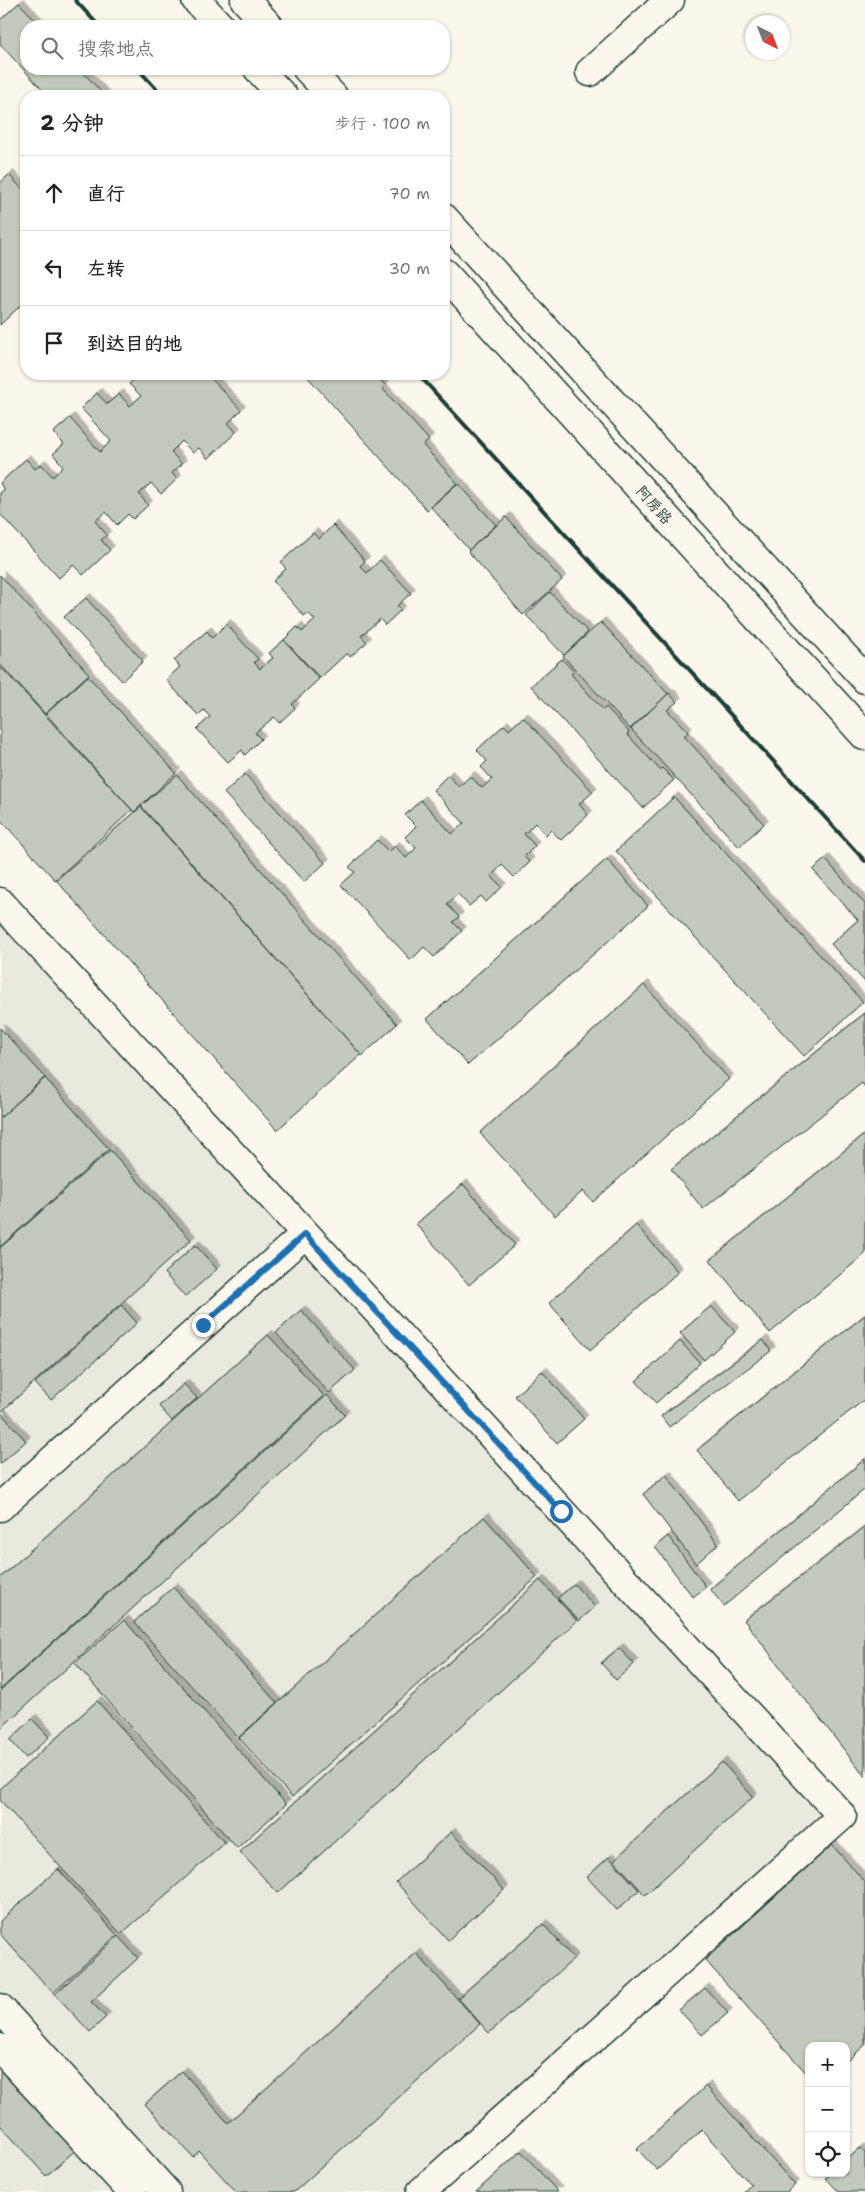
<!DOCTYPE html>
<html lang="zh">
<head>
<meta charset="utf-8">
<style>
  body { margin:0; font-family:"Shantell Sans","LXGW WenKai TC",sans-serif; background:#f2f2f2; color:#222 }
  .controls { position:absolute; right:15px; bottom:15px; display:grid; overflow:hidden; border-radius:10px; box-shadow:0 1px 4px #0004 }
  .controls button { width:45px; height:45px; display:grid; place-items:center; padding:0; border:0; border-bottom:1px solid #e0e0e0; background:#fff; color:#222; font:25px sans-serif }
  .compass { position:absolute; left:745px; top:15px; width:45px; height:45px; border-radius:50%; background:#fff; box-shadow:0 1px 4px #0004; rotate:138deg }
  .stop { position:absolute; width:15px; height:15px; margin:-11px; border:4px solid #1f6fb2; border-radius:50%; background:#fff }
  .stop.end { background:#1f6fb2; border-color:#fff; box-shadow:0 1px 5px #0008 }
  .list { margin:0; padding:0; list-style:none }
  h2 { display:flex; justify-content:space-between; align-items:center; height:65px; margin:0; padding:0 20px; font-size:21px }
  h2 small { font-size:16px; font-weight:400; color:#767676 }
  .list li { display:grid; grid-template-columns:32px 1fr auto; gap:15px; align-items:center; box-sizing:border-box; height:75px; padding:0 20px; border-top:1px solid #e0e0e0 }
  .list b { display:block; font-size:19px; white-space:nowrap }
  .list em { font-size:16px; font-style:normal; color:#767676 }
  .icon { flex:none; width:28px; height:28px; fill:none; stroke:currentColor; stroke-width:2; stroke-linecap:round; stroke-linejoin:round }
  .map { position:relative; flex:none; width:865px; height:2192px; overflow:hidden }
  .search { position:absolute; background:#fff; box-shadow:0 1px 4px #0004; left:20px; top:20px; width:430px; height:55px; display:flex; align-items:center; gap:12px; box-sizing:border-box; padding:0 18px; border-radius:20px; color:#767676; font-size:19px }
  .panel { position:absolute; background:#fff; box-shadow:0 1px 4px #0004; left:20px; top:90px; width:430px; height:290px; border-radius:20px }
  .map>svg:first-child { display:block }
</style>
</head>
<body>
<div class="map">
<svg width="865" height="2192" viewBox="0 0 865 2192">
  <defs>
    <filter id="shadow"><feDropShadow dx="4.5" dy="-4.5" stdDeviation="0" flood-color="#0004"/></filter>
  </defs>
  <rect width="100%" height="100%" fill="#fbf7ec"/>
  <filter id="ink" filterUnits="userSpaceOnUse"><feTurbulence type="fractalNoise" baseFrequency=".02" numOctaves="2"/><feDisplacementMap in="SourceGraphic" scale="10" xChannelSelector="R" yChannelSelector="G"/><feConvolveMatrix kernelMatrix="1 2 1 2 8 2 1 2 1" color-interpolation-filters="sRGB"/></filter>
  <g filter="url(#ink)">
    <!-- built -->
    <path fill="#eae9de" d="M0,890l852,925 -423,377h-429z"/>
    <!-- building -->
    <g fill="#c4c9be" stroke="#1f3d34" filter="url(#shadow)">
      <path d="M19,3l22,23h-15v43h54l25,27h-57l-48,-52v-24z"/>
      <path d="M9,175l17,18v112l-2,-3 -24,23v-142z"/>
      <path d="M129,374h78l34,36 -13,13 8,9 -28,27 -9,-11 -6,5 -11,-12 -11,11 11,12 -10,9 5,6 -16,15 -10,-11 -12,11 9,11 -15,14 -5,-5 -11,11 -11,-13 -11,9 12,14 -6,5 9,10 -27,25 -10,-10 -14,13 -59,-64v-21l4,-3 -4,-7 26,-24 9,10 6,-5 12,13 10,-11 -10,-12 11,-10 -11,-11 17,-15 30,34 11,-11 -30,-33 16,-15 10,11 12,-10 11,12 11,-10 -12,-12 5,-4z"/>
      <path d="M305,374h69l11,11 -3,3 47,52 -6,5 34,38 -30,27z"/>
      <path d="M458,483l38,42 -27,25 -38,-43z"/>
      <path d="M506,517l56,63 -39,35 -55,-64z"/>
      <path d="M333,525l32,36 -5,5 7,7 13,-13 31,33 -14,13 4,4 -16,15 -5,-6 -19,17 6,6 -17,15 -3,-4 -27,25 -36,-38 13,-13 5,5 13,-12 -7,-7 -4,3 -31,-35 13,-12 -5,-7 32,-29 6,6z"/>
      <path d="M0,575l89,99 -44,40 -45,-50z"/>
      <path d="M550,592l38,40 -24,23 -38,-40z"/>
      <path d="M86,598l57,63 -21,20 -58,-64z"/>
      <path d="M601,622l67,72 -38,35 -67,-73z"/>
      <path d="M226,624l32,35 -4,3 6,7 13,-11 -4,-5 15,-13 35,39 -27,25 3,4 -16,15 -5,-6 -19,16 6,6 -16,16 -3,-5 -14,12 -31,-33 13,-12 -6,-7 -6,5 -32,-35 14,-13 -6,-7 33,-29 5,7z"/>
      <path d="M562,659l12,13 -3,2 32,36 3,-3 23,25 -2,2 33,36 2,-2 12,12 -31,28 -112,-122z"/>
      <path d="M0,666l132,144 -77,70 -55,-61z"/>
      <path d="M88,676l88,97 -42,39 -88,-98z"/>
      <path d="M669,693l8,9 -10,8 21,22 -4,4 80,88 -25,23 -108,-118z"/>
      <path d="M523,717l70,75 -14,12 9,11 -27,25 -10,-10 -5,5 -11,-12 -11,11 11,12 -11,11 6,5 -16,15 -12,-12 -11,11 11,11 -16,15 -5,-6 -12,10 -11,-12 -11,10 12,13 -6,5 9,9 -28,26 -10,-10 -13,13 -70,-75 14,-13 -6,-5 28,-27 12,12 6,-6 11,12 10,-10 -11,-11 11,-11 -11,-11 16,-15 31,34 12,-11 -31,-33 15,-15 11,12 11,-11 12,12 10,-9 -11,-12 6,-6 -10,-11 27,-25 5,5z"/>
      <path d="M245,774l80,89 -21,19 -80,-89z"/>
      <path d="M177,775l220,249 -35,32 -221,-250z"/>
      <path d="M674,797l189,205 -59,54 -188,-205z"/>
      <path d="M141,807l220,248 -84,75 -221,-250z"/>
      <path d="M607,859l41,47 -180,159 -41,-46z"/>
      <path d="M825,859l40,45v78l-34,-38 27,-24 -45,-50z"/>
      <path d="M644,985l85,94 -136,123 -10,-11 -28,25 -75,-83z"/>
      <path d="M865,1013v74l-3,-4 -159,126 -32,-40z"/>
      <path d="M0,1028l45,49 -45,41z"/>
      <path d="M45,1078l64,71 -109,98v-129z"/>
      <path d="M865,1134v120l-95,79 -60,-73z"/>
      <path d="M110,1150l81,90 -191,173v-165z"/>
      <path d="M463,1184l52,61 -46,40 -53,-61z"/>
      <path d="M636,1225l42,47 -88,78 -41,-47z"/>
      <path d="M195,1245l22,24 -32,28 -21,-24z"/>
      <path d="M121,1305l16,18 -86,77 -16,-17z"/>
      <path d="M711,1306l24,26 -31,28 -24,-27z"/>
      <path d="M301,1310l54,60 -26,23 -53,-60z"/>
      <path d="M865,1315v84l-127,102 -41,-51z"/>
      <path d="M268,1335l56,61 -324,294v-112z"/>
      <path d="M763,1340l8,11 -102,76 -8,-11z"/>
      <path d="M680,1341l20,22 -44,40 -20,-22z"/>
      <path d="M542,1371l42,48 -27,24 -42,-47z"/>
      <path d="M184,1384l13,14 -25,23 -13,-15z"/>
      <path d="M327,1395l18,20 -345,314v-38z"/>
      <path d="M1,1413l25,28 -26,23v-50z"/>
      <path d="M865,1459v30l-141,117 -14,-17z"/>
      <path d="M666,1475l52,69 -22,20 -53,-70z"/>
      <path d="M484,1517l53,60 -245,220 -53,-59z"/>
      <path d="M865,1527v250l-121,-157z"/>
      <path d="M668,1536l38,51 -13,10 -38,-50z"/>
      <path d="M540,1580l37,41 -299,272 -38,-41z"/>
      <path d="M574,1584l21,23 -16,14 -21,-23z"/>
      <path d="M173,1587l104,116 -39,35 -104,-116z"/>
      <path d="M124,1620l162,184 -49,44 -162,-185z"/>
      <path d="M619,1648l15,16 -18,16 -15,-17z"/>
      <path d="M97,1701l128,142 -104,91 -121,-134v-11z"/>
      <path d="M32,1719l17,18 -23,21 -16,-18z"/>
      <path d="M722,1762l31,35 -108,98 -31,-35z"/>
      <path d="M451,1832l53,58 -56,50 -52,-58z"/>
      <path d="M832,1845l33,37v163l-19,17v-16h-37v30l-104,-116z"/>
      <path d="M609,1857l30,33 -22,20 -30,-33z"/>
      <path d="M58,1869l59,66 -64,58 -53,-59v-13z"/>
      <path d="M543,1924l31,35 -85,74 -31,-35z"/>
      <path d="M118,1936l20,22 -47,44 15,15 -16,15 -35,-38z"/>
      <path d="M416,1953l64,71 -186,168h-58l-37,-41 -6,6 -48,-53 37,-33 46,52z"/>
      <path d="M705,1988l23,25 -26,22 -23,-25z"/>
      <path d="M0,2057l80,89 -34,30 -46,-51z"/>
      <path d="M706,2086l89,99 -8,7h-44l8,-7 -49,-55 -45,40 -20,-21z"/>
      <path d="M860,2148l5,5v39h-26l-13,-14 6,-5h14v-12z"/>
      <path d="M521,2151l37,41h-82z"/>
    </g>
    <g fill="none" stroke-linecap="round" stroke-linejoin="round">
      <defs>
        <g id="street">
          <path d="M590,72l80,-72"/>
          <path d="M0,902l842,914 -421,376"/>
          <path d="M0,1507l305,-273"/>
          <path d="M0,2008l166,184"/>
          <path d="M0,2048l132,144"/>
        </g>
        <g id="secondary">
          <path d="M196,0l24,26"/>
          <path d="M245,0l24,26"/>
          <path d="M258,69l25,27"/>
          <path d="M307,69l26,27"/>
          <path d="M444,218l421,461"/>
          <path d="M444,273l421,463"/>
        </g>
      </defs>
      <!-- street casing -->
      <use href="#street" stroke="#1f3d34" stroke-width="31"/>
      <!-- secondary casing -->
      <use href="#secondary" stroke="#1f3d34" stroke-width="31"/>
      <!-- street -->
      <use href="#street" stroke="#fbf7ec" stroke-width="28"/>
      <!-- secondary -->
      <use href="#secondary" stroke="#fbf7ec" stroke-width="28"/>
      <!-- rail -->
      <g stroke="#1f3d34" stroke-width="4">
        <path d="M75,0l24,26"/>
        <path d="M138,69l25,27"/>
        <path d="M418,374l447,487"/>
      </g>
    </g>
  </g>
  <g fill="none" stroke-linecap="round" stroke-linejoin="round" filter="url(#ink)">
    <!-- route -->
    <path stroke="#1f6fb2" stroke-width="6" d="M203,1325l102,-91 256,277"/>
  </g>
  <g text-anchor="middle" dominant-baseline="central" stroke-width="5" stroke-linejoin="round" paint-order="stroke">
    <!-- street labels -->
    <g font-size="15" fill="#1f3d34" stroke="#fbf7ec">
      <text transform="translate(654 505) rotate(48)">阿房路</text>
    </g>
  </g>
</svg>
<div class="controls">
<button>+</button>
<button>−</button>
<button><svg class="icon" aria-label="locate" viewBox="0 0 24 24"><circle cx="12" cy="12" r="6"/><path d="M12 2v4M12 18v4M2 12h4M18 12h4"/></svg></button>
</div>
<svg class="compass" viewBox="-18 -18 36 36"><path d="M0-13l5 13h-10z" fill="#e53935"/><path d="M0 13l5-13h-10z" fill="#767676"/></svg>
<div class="stop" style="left:561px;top:1511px"></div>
<div class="stop end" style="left:203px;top:1325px"></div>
<div class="search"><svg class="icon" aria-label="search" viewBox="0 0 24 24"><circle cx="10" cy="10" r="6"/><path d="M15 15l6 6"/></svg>搜索地点</div>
<section class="panel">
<h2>2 分钟<small>步行 · 100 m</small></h2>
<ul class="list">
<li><svg class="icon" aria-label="ahead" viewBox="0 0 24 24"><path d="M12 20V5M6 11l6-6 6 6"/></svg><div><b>直行</b></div><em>70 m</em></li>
<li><svg class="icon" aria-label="left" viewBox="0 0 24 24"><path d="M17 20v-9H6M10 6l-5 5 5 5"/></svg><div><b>左转</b></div><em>30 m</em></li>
<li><svg class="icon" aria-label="arrive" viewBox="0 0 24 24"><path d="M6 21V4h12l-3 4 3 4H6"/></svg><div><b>到达目的地</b></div></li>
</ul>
</section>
</div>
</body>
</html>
